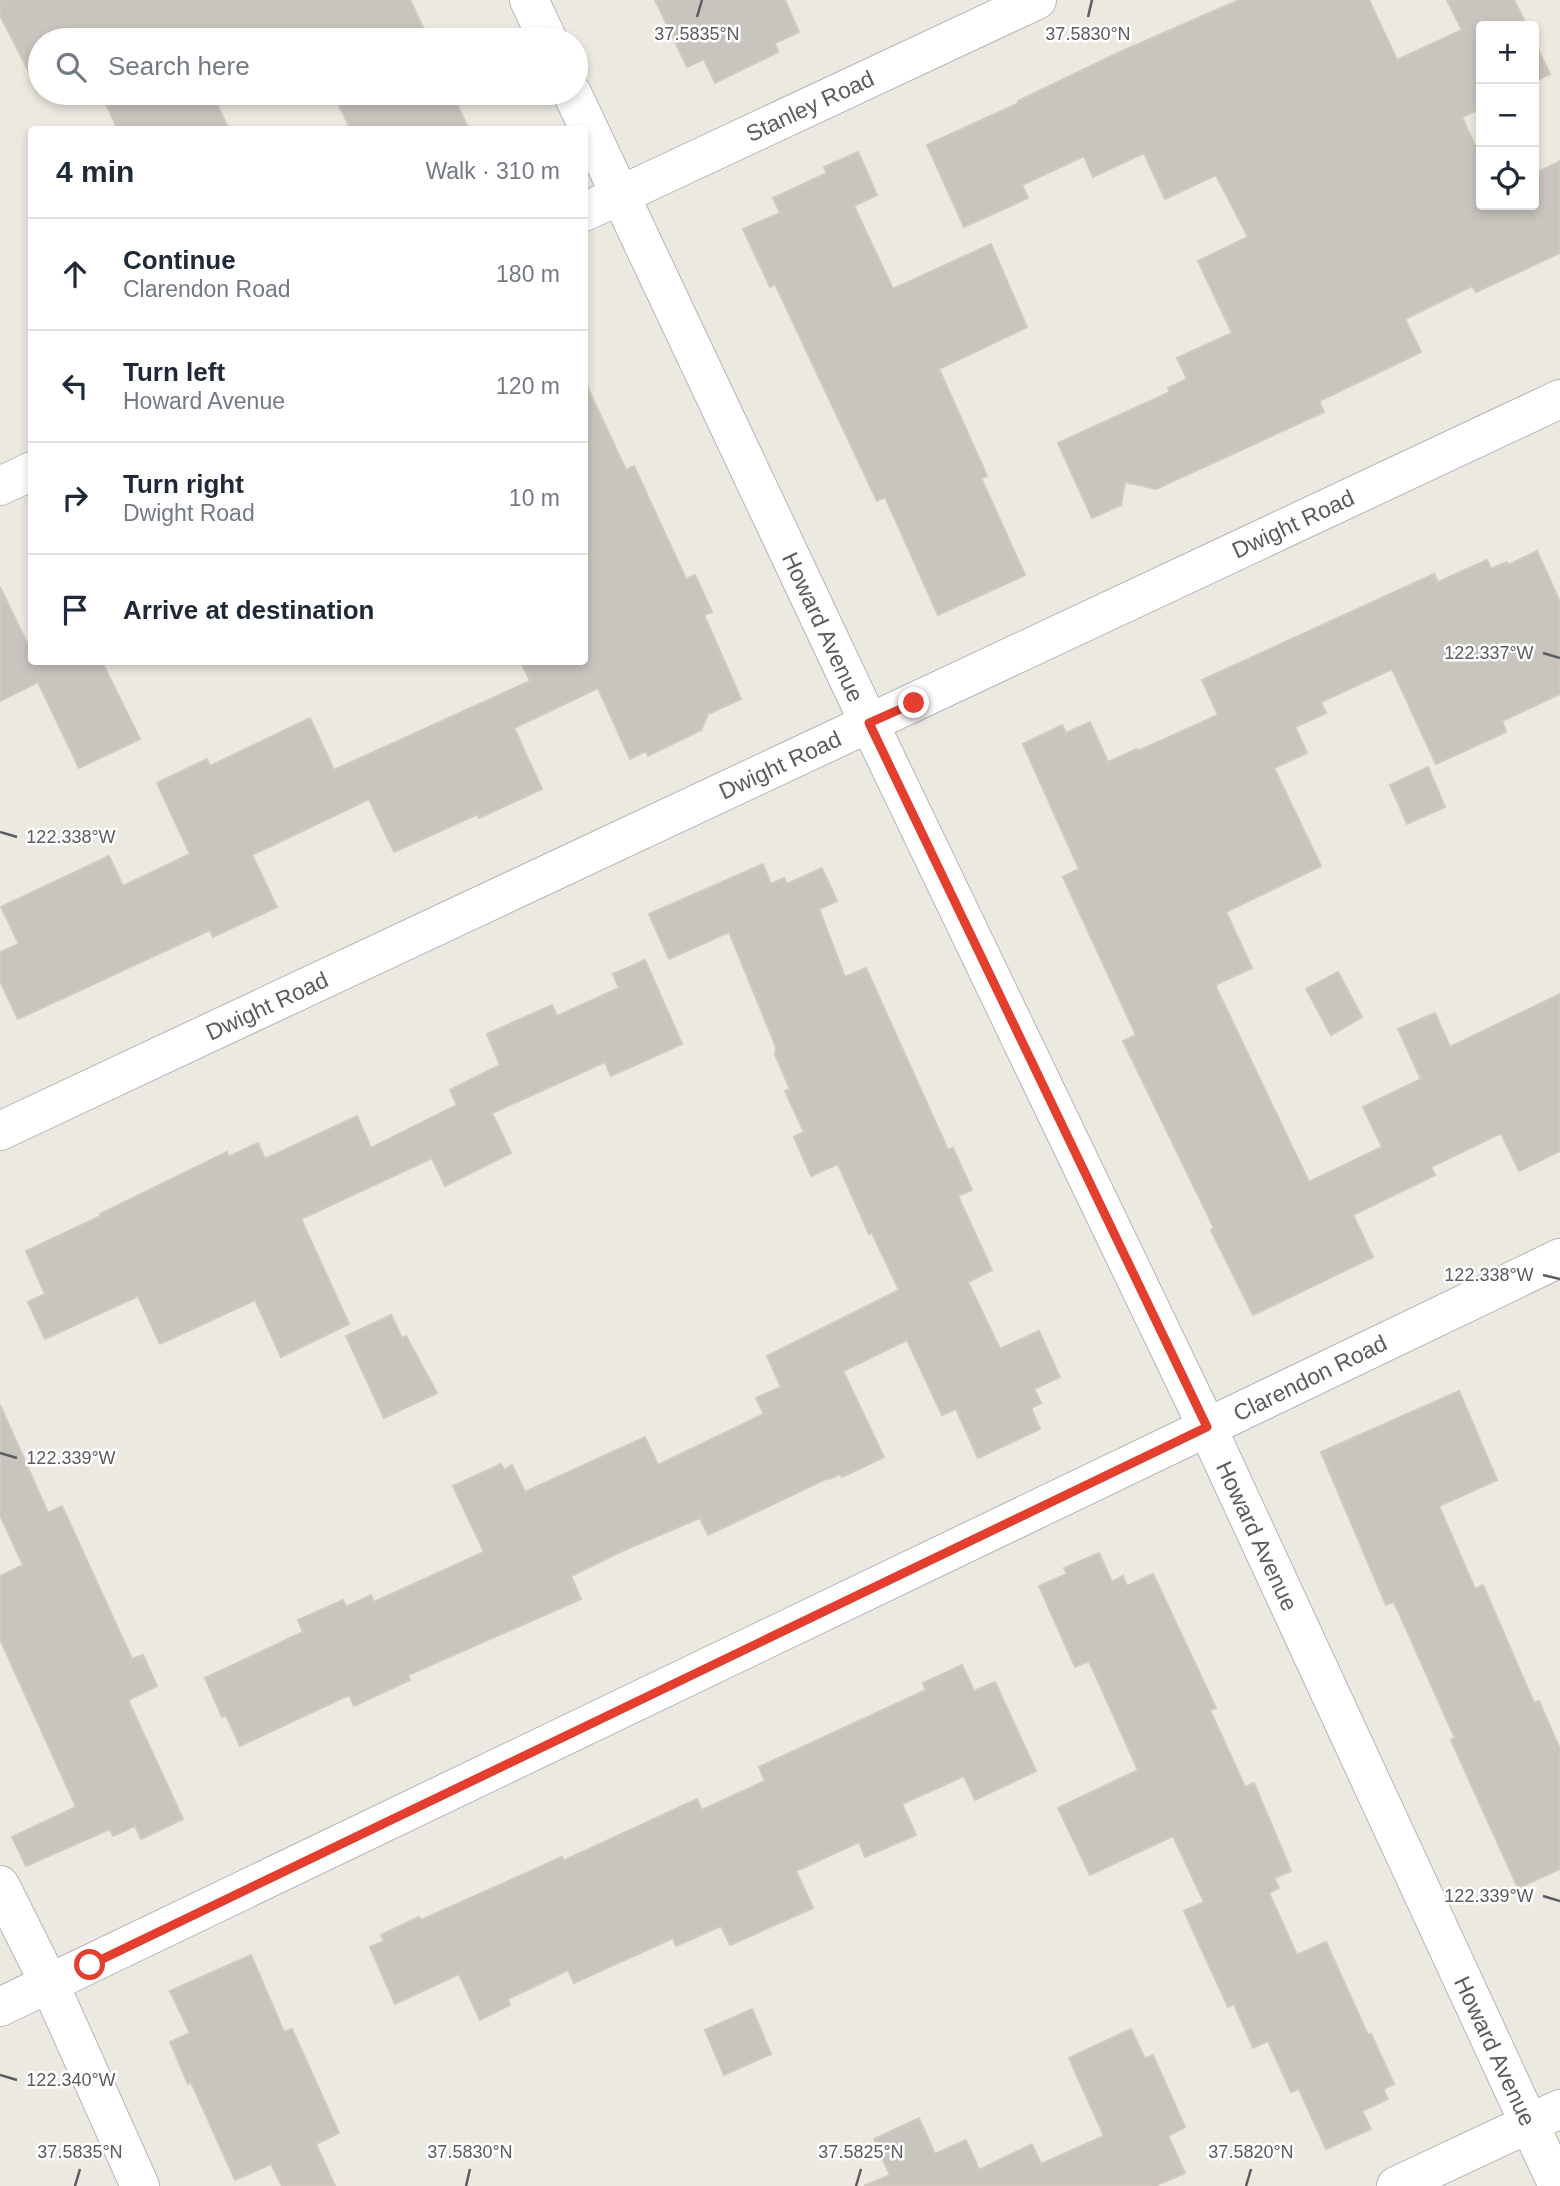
<!DOCTYPE html>
<html lang="en">
<head>
<meta charset="utf-8">
<style>
  body { margin:0; font-family:Arial,sans-serif; background:#f6f6f7; color:#1f2937 }
  .controls { position:absolute; right:21px; top:21px; display:grid; overflow:hidden; border-radius:7px; box-shadow:0 4px 10px #0003 }
  .controls button { width:63px; height:63px; display:grid; place-items:center; padding:0; border:0; border-bottom:2px solid #e0e1e3; background:#fff; color:#1f2937; font:35px sans-serif }
  .stop { position:absolute; width:21px; height:21px; margin:-16px; border:5px solid #e33e2e; border-radius:50%; background:#fff }
  .stop.end { background:#e33e2e; border-color:#fff; box-shadow:0 2px 7px #0008 }
  .list { margin:0; padding:0; list-style:none }
  h2 { display:flex; justify-content:space-between; align-items:center; height:91px; margin:0; padding:0 28px; font-size:30px }
  h2 small { font-size:23px; font-weight:400; color:#747a83 }
  .list li { display:grid; grid-template-columns:46px 1fr auto; gap:21px; align-items:center; box-sizing:border-box; height:112px; padding:0 28px; border-top:2px solid #e0e1e3 }
  .list b { display:block; font-size:26px; white-space:nowrap }
  .list p { margin:0; font-size:23px; white-space:nowrap; color:#747a83 }
  .list em { font-size:23px; font-style:normal; color:#747a83 }
  .icon { flex:none; width:38px; height:38px; fill:none; stroke:currentColor; stroke-width:2; stroke-linecap:round; stroke-linejoin:round }
  .map { position:relative; flex:none; width:1560px; height:2186px; overflow:hidden }
  .search { position:absolute; background:#fff; box-shadow:0 4px 10px #0003; left:28px; top:28px; width:560px; height:77px; display:flex; align-items:center; gap:18px; box-sizing:border-box; padding:0 24px; border-radius:38px; color:#747a83; font-size:26px }
  .panel { position:absolute; background:#fff; box-shadow:0 4px 10px #0003; left:28px; top:126px; width:560px; height:539px; border-radius:7px }
  .map>svg:first-child { display:block }
</style>
</head>
<body>
<div class="map">
<svg width="1560" height="2186" viewBox="0 0 1560 2186">
  <rect width="100%" height="100%" fill="#ebe9e0"/>
  <!-- building -->
  <g fill="#c8c5bf" stroke="#d0cabe" stroke-width="2">
    <path d="M0,0h410l19,40h-389v34l-8,4 -32,-63z"/>
    <path d="M655,0h130l14,32 -24,11 3,9 -63,31 -11,-24 -17,8z"/>
    <path d="M1239,0h130l28,60 65,-30 -15,-30h67l13,26h-46v82l-19,9 19,42v46h53v-31l26,-13v92l-84,39 -4,-6 -67,33 16,33 -102,49 5,11 -168,77 -31,-7 -4,23 -29,13 -34,-75 112,-51 -2,-4 19,-9 -10,-21 55,-25 -34,-72 50,-24 -32,-62 -51,24 -21,-46 -51,24 -9,-21 -62,29 6,13 -64,29 -37,-82 92,-42 -1,-2 102,-49z"/>
    <path d="M1534,41l16,33 -16,8z"/>
    <path d="M101,93h111l17,37h-111z"/>
    <path d="M333,93h119l17,37h-118z"/>
    <path d="M858,152l19,43 -23,11 39,83 98,-45 36,83 -88,42 48,107 -6,2 44,97 -87,40 -53,-118 -8,4 -102,-217 -5,3 -27,-58 37,-16 -7,-15 54,-25 -3,-6z"/>
    <path d="M584,380l42,90 8,-4 52,113 9,-4 17,37 -8,3 37,84 -33,15 -7,16 -53,26 -2,-5 -16,8 -32,-71 -84,40 28,61 -63,29 -1,-4 -84,38 -25,-53 -117,56 25,52 -64,30 -3,-7 -192,89 -18,-38v-29l19,-8 -18,-37 108,-51 14,30 67,-32 -33,-71 50,-24 3,7 100,-48 24,52 196,-89 -9,-19h63z"/>
    <path d="M1537,551l23,51v92l-58,27 4,11 -70,32 -44,-95 -71,33 5,11 -31,14 12,26 -33,15 47,98 -95,46 26,56 -37,17 94,197 73,-35 -19,-40 58,-28 -23,-50 37,-16 15,34 110,-53v157l-41,20 -18,-38 -70,34 4,8 -82,40 20,42 -120,58 -42,-85 3,-2 -91,-187 13,-6 -73,-158 16,-8 -56,-125 39,-19 4,8 24,-11 18,40 29,-13 1,2 80,-36 -16,-35 232,-106 4,8 49,-22 4,9 16,-7 1,3z"/>
    <path d="M0,587l32,67v8h70l38,77 -61,29 -41,-86 -38,19z"/>
    <path d="M1428,767l17,40 -38,17 -17,-39z"/>
    <path d="M763,864l8,20 13,-6 3,6 35,-16 15,33 -18,8 26,68 21,-9 82,182 5,-2 19,42 -14,6 34,74 -24,12 32,67 39,-18 21,46 -26,12 7,14 -10,5 9,21 -62,29 -22,-49 -14,6 -35,-75 -64,31 41,86 -42,20 -2,-3 -11,5 -1,-1 -120,57 -8,-17 -78,33 -51,25 10,23 -173,76 2,5 -56,26 -5,-11 -109,51 -14,-31 -4,2 -17,-39 98,-46 -5,-12 45,-20 3,7 25,-12 3,7 110,-50 -31,-66 48,-22 3,6 8,-5 13,27 120,-55 13,28 106,-51 -8,-16 25,-11 -14,-31 132,-66 -27,-57 -3,1 -31,-70 -27,12 -17,-39 10,-5 -19,-41 5,-2 -15,-34 1,-8 -47,-115 -60,27 -20,-45z"/>
    <path d="M645,960l37,84 -71,32 -6,-14 -113,51 19,40 -66,33 -13,-28 -131,61 48,105 -68,33 -26,-57 -95,44 -22,-48 -93,43 -17,-37 17,-8 -19,-43 75,-35 -1,-2 127,-62 1,5 30,-14 7,16 92,-43 14,32 86,-43 -7,-15 50,-25 -13,-31 65,-29 5,11 62,-28 -6,-14z"/>
    <path d="M1338,972l24,45 -31,18 -25,-46z"/>
    <path d="M391,1315l11,23 4,-2 31,57 -53,25 -38,-82z"/>
    <path d="M1459,1391l38,89 -58,26 36,83 8,-4 51,118 5,-2 21,48v120l-42,19 -67,-148 4,-2 -61,-136 -8,3 -65,-153z"/>
    <path d="M0,1405l48,108 14,-7 70,153 11,-4 14,31 -29,14 55,119 -42,20 -6,-13 -22,10 -3,-7 -84,37 -14,-29 64,-30 -76,-168v-63l23,-11 -23,-50z"/>
    <path d="M1099,1553l13,29 11,-6 4,10 26,-12 63,134 -6,2 35,77 9,-4 37,88 -17,7 5,10 -10,5 28,62 29,-13 42,93 3,-1 23,50 -11,5 5,10 -26,12 9,18 -45,20 -27,-60 -8,3 -23,-51 -15,7 -19,-44 -6,3 -44,-96 20,-9 -31,-66 -83,39 -32,-67 80,-38 -49,-109 -14,6 -36,-81 28,-12 -3,-6z"/>
    <path d="M962,1665l12,26 21,-9 41,89 -61,29 -11,-24 -62,28 14,31 -51,22 -6,-15 -63,29 17,37 -83,37 -9,-19 -45,20 -3,-8 -99,45 -6,-13 -60,29 2,6 -30,15 -21,-46 -64,30 -25,-57 14,-6 -3,-6 38,-18 2,3 141,-63 1,4 134,-62 5,11 63,-29 -6,-14 167,-77 -3,-7z"/>
    <path d="M251,1955l33,77 8,-3 47,104 -23,11 19,42h-53l-11,-22 -36,16 -44,-98 -3,2 -18,-42 20,-9 -20,-42z"/>
    <path d="M752,2009l19,45 -47,21 -19,-45z"/>
    <path d="M1131,2029l14,30 8,-4 32,72 -17,9 17,37 -30,13h-291l26,-11 -16,-36 45,-21 16,36 31,-14 13,30 53,-26 9,20 63,-28 -35,-78z"/>
  </g>
  <g fill="none" stroke-linecap="round" stroke-linejoin="round">
    <defs>
      <g id="minor">
        <path d="M529,0l19,40"/>
        <path d="M572,93l297,630 338,704 351,759"/>
        <path d="M584,212l453,-212"/>
        <path d="M0,486l32,-15"/>
        <path d="M0,1131l1560,-732"/>
        <path d="M0,1885l50,100 90,201"/>
        <path d="M0,2007l1560,-749"/>
        <path d="M1396,2186l164,-77"/>
      </g>
    </defs>
    <!-- minor casing -->
    <use href="#minor" stroke="#b3b6ba" stroke-width="40"/>
    <!-- minor -->
    <use href="#minor" stroke="#fff" stroke-width="38"/>
  </g>
  <g fill="none" stroke-linecap="round" stroke-linejoin="round">
    <!-- route -->
    <path stroke="#e33e2e" stroke-width="9" d="M90,1965l1117,-538 -338,-704 45,-20"/>
  </g>
  <!-- ticks -->
  <path fill="none" stroke="#595c60" stroke-width="2.5" d="M697,17l5,-17M1088,17l4,-17M1543,653l17,5M0,832l17,5M1543,1275l17,4M0,1453l17,5M1543,1896l17,5M0,2075l17,5M75,2186l5,-17M466,2186l4,-17M856,2186l5,-17M1246,2186l5,-17"/>
  <g text-anchor="middle" dominant-baseline="central" stroke-width="5" stroke-linejoin="round" paint-order="stroke">
    <!-- street labels -->
    <g font-size="23" fill="#595c60" stroke="#fff">
      <text transform="translate(810 106) rotate(-25)">Stanley Road</text>
      <text transform="translate(1293 524) rotate(-25)">Dwight Road</text>
      <text transform="translate(823 627) rotate(65)">Howard Avenue</text>
      <text transform="translate(780 765) rotate(-25)">Dwight Road</text>
      <text transform="translate(267 1006) rotate(-25)">Dwight Road</text>
      <text transform="translate(1310 1378) rotate(-26)">Clarendon Road</text>
      <text transform="translate(1257 1536) rotate(65)">Howard Avenue</text>
      <text transform="translate(1495 2051) rotate(65)">Howard Avenue</text>
    </g>
  </g>
  <g font-size="18" text-anchor="middle" fill="#595c60" stroke="#fff" stroke-width="5" stroke-linejoin="round" paint-order="stroke">
    <text x="697" y="40">37.5835°N</text>
    <text x="1088" y="40">37.5830°N</text>
    <text x="1489" y="659">122.337°W</text>
    <text x="71" y="843">122.338°W</text>
    <text x="1489" y="1281">122.338°W</text>
    <text x="71" y="1464">122.339°W</text>
    <text x="1489" y="1902">122.339°W</text>
    <text x="71" y="2086">122.340°W</text>
    <text x="80" y="2158">37.5835°N</text>
    <text x="470" y="2158">37.5830°N</text>
    <text x="861" y="2158">37.5825°N</text>
    <text x="1251" y="2158">37.5820°N</text>
  </g>
</svg>
<div class="controls">
<button>+</button>
<button>−</button>
<button><svg class="icon" aria-label="locate" viewBox="0 0 24 24"><circle cx="12" cy="12" r="6"/><path d="M12 2v4M12 18v4M2 12h4M18 12h4"/></svg></button>
</div>
<div class="stop" style="left:90px;top:1965px"></div>
<div class="stop end" style="left:914px;top:703px"></div>
<div class="search"><svg class="icon" aria-label="search" viewBox="0 0 24 24"><circle cx="10" cy="10" r="6"/><path d="M15 15l6 6"/></svg>Search here</div>
<section class="panel">
<h2>4 min<small>Walk · 310 m</small></h2>
<ul class="list">
<li><svg class="icon" aria-label="ahead" viewBox="0 0 24 24"><path d="M12 20V5M6 11l6-6 6 6"/></svg><div><b>Continue</b><p>Clarendon Road</p></div><em>180 m</em></li>
<li><svg class="icon" aria-label="left" viewBox="0 0 24 24"><path d="M17 20v-9H6M10 6l-5 5 5 5"/></svg><div><b>Turn left</b><p>Howard Avenue</p></div><em>120 m</em></li>
<li><svg class="icon" aria-label="right" viewBox="0 0 24 24"><path d="M7 20v-9h11M14 6l5 5-5 5"/></svg><div><b>Turn right</b><p>Dwight Road</p></div><em>10 m</em></li>
<li><svg class="icon" aria-label="arrive" viewBox="0 0 24 24"><path d="M6 21V4h12l-3 4 3 4H6"/></svg><div><b>Arrive at destination</b></div></li>
</ul>
</section>
</div>
</body>
</html>
